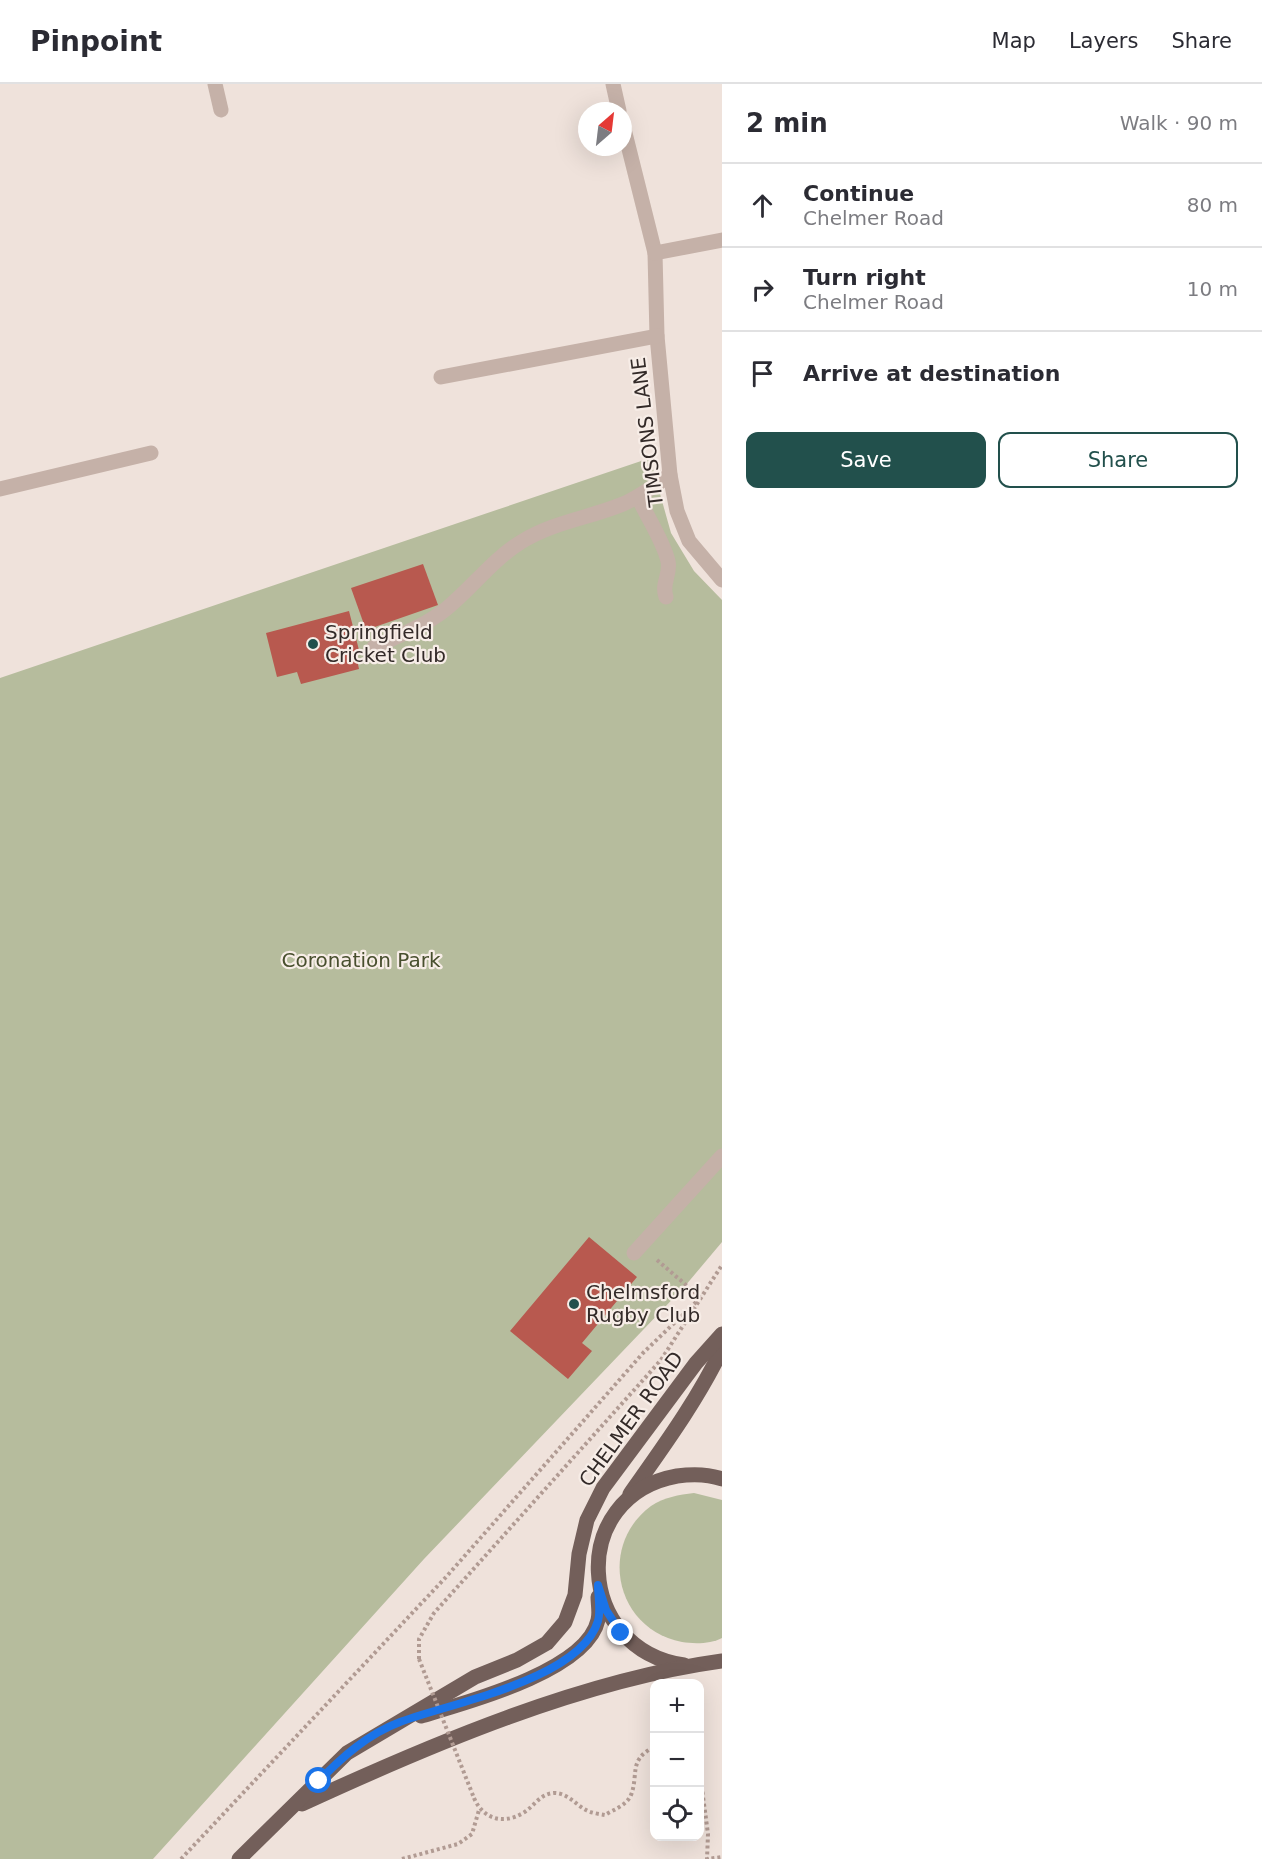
<!DOCTYPE html>
<html lang="en">
<head>
<meta charset="utf-8">
<style>
  body { margin:0; font-family:"DejaVu Sans",sans-serif; background:#f2f2f3; color:#2b2b33 }
  .controls { position:absolute; right:18px; bottom:18px; display:grid; overflow:hidden; border-radius:12px; box-shadow:0 6px 24px #0002 }
  .controls button { width:54px; height:54px; display:grid; place-items:center; padding:0; border:0; border-bottom:2px solid #e1e1e2; background:#fff; color:#2b2b33; font:30px sans-serif }
  .compass { position:absolute; left:578px; top:18px; width:54px; height:54px; border-radius:50%; background:#fff; box-shadow:0 6px 24px #0002; rotate:28deg }
  .stop { position:absolute; width:18px; height:18px; margin:-14px; border:4px solid #1a73e8; border-radius:50%; background:#fff }
  .stop.end { background:#1a73e8; border-color:#fff; box-shadow:0 2px 6px #0008 }
  .list { margin:0; padding:0; list-style:none }
  h2 { display:flex; justify-content:space-between; align-items:center; height:78px; margin:0; padding:0 24px; font-size:26px }
  h2 small { font-size:20px; font-weight:400; color:#7c7c81 }
  .list li { display:grid; grid-template-columns:39px 1fr auto; gap:18px; align-items:center; box-sizing:border-box; height:84px; padding:0 24px; border-top:2px solid #e1e1e2 }
  .list b { display:block; font-size:22px; white-space:nowrap }
  .list p { margin:0; font-size:20px; white-space:nowrap; color:#7c7c81 }
  .list em { font-size:20px; font-style:normal; color:#7c7c81 }
  .actions { display:flex; gap:12px; padding:18px 24px }
  .actions a { flex:1; padding:14px 0; border:2px solid #22504c; border-radius:12px; text-align:center; font-size:21px; color:#22504c }
  .actions .main { background:#22504c; color:#fff }
  .icon { flex:none; width:33px; height:33px; fill:none; stroke:currentColor; stroke-width:2; stroke-linecap:round; stroke-linejoin:round }
  .map { position:relative; flex:none; width:722px; height:1775px; overflow:hidden }
  header { display:flex; align-items:center; gap:36px; box-sizing:border-box; height:84px; padding:0 30px; background:#fff; border-bottom:2px solid #e1e1e2 }
  header strong { font-size:28px }
  nav { display:flex; gap:33px; margin-inline-start:auto; font-size:21px }
  main { display:flex }
  aside { flex:1; background:#fff }
  .map>svg:first-child { display:block }
</style>
</head>
<body>
<header>
<strong>Pinpoint</strong>
<nav><a>Map</a><a>Layers</a><a>Share</a></nav>
</header>
<main>
<div class="map">
<svg width="722" height="1775" viewBox="0 0 722 1775">
  <rect width="100%" height="100%" fill="#efe2db"/>
  <!-- green -->
  <g fill="#b6bc9d">
    <path d="M650,374l21,75 23,38 28,29v642l-37,44 -261,273 -271,300h-153v-1181z"/>
    <path d="M694,1409l28,7v138c-11,6 -28,6 -40,4 -66,-12 -85,-96 -31,-136 13,-9 28,-11 43,-13z"/>
  </g>
  <!-- building -->
  <g fill="#b8594f">
    <path d="M423,480l15,41 -72,25 -15,-42z"/>
    <path d="M349,527l11,43 -4,1 3,14 -58,15 -4,-12 -20,5 -11,-44z"/>
    <path d="M589,1153l48,40 -55,66 10,8 -24,28 -58,-48z"/>
  </g>
  <g fill="none" stroke-linecap="round" stroke-linejoin="round">
    <!-- path -->
    <g stroke="#b19b93" stroke-width="4" stroke-dasharray="3 3" stroke-linecap="butt">
      <path d="M657,1176l43,37"/>
      <path d="M419,1575v-20l15,-26 227,-253 61,-95"/>
      <path d="M700,1690l8,60 -1,25 15,-2"/>
      <path d="M474,1714c9,21 29,27 49,15 11,-6 16,-19 31,-20 14,0 22,12 32,17 5,3 13,4 19,5 8,-5 22,-10 26,-20 8,-21 -3,-35 23,-48"/>
      <path d="M181,1775l266,-283 196,-223 53,-51"/>
      <path d="M402,1775l56,-15 14,-10 7,-24"/>
    </g>
    <!-- lane -->
    <g stroke="#c5b1a8" stroke-width="15">
      <path d="M215,0l6,26"/>
      <path d="M638,413c9,20 25,43 30,64 3,14 -7,22 -2,36"/>
      <path d="M374,563c24,-11 51,-21 72,-38 26,-21 46,-49 75,-67 32,-20 68,-24 102,-38 17,-7 32,-19 47,-29"/>
      <path d="M634,1169l88,-97"/>
    </g>
    <!-- street -->
    <g stroke="#c5b1a8" stroke-width="15">
      <path d="M613,0l6,27"/>
      <path d="M623,41l32,128 2,83 13,139 7,36 12,30 33,39"/>
      <path d="M655,169l67,-13"/>
      <path d="M441,293l216,-41"/>
      <path d="M0,405l151,-36"/>
    </g>
    <!-- primary -->
    <g stroke="#735f5a" stroke-width="15">
      <path d="M630,1410c33,-47 67,-93 92,-145"/>
      <path d="M684,1581c-109,-16 -117,-169 -7,-189 14,-2 31,-2 45,3"/>
      <path d="M421,1632c44,-13 166,-45 177,-96 2,-7 0,-16 0,-23"/>
      <path d="M302,1720c128,-59 280,-124 420,-143"/>
      <path d="M239,1775l108,-106 128,-76 42,-17 30,-17 18,-21 10,-27 4,-41 8,-34 16,-32 93,-125 26,-29"/>
    </g>
    <!-- path-bridge -->
    <path stroke="#b19b93" stroke-width="4" stroke-dasharray="3 3" stroke-linecap="butt" d="M419,1575l55,139"/>
  </g>
  <g fill="none" stroke-linecap="round" stroke-linejoin="round">
    <!-- route -->
    <path stroke="#1a73e8" stroke-width="8" d="M319,1697c23,-24 49,-47 81,-59 50,-19 180,-42 198,-101 3,-10 0,-26 0,-36l8,25 15,23"/>
  </g>
  <!-- markers -->
  <g fill="#22504c" stroke="#f7ede7" stroke-width="2">
    <circle cx="313" cy="560" r="6"/>
    <circle cx="574" cy="1220" r="6"/>
  </g>
  <g text-anchor="middle" dominant-baseline="central" stroke-width="4.5" stroke-linejoin="round" paint-order="stroke">
    <!-- street labels -->
    <g font-size="20" fill="#332a28" stroke="#f7ede7">
      <text transform="translate(647 348) rotate(-97)">TIMSONS LANE</text>
      <text transform="translate(631 1335) rotate(-54)">CHELMER ROAD</text>
    </g>
    <!-- poi labels -->
    <g font-size="20" fill="#332a28" stroke="#f7ede7" text-anchor="start">
      <text x="325" y="548">Springfield<tspan x="325" dy="23">Cricket Club</tspan></text>
      <text x="586" y="1208">Chelmsford<tspan x="586" dy="23">Rugby Club</tspan></text>
    </g>
    <!-- park labels -->
    <g font-size="20" fill="#484f2e" stroke="#f7ede7">
      <text x="361" y="876">Coronation Park</text>
    </g>
  </g>
</svg>
<div class="controls">
<button>+</button>
<button>−</button>
<button><svg class="icon" aria-label="locate" viewBox="0 0 24 24"><circle cx="12" cy="12" r="6"/><path d="M12 2v4M12 18v4M2 12h4M18 12h4"/></svg></button>
</div>
<svg class="compass" viewBox="-18 -18 36 36"><path d="M0-13l5 13h-10z" fill="#e53935"/><path d="M0 13l5-13h-10z" fill="#7c7c81"/></svg>
<div class="stop" style="left:319px;top:1697px"></div>
<div class="stop end" style="left:621px;top:1549px"></div>
</div>
<aside>
<h2>2 min<small>Walk · 90 m</small></h2>
<ul class="list">
<li><svg class="icon" aria-label="ahead" viewBox="0 0 24 24"><path d="M12 20V5M6 11l6-6 6 6"/></svg><div><b>Continue</b><p>Chelmer Road</p></div><em>80 m</em></li>
<li><svg class="icon" aria-label="right" viewBox="0 0 24 24"><path d="M7 20v-9h11M14 6l5 5-5 5"/></svg><div><b>Turn right</b><p>Chelmer Road</p></div><em>10 m</em></li>
<li><svg class="icon" aria-label="arrive" viewBox="0 0 24 24"><path d="M6 21V4h12l-3 4 3 4H6"/></svg><div><b>Arrive at destination</b></div></li>
</ul>
<div class="actions"><a class="main">Save</a><a>Share</a></div>
</aside>
</main>
</body>
</html>
